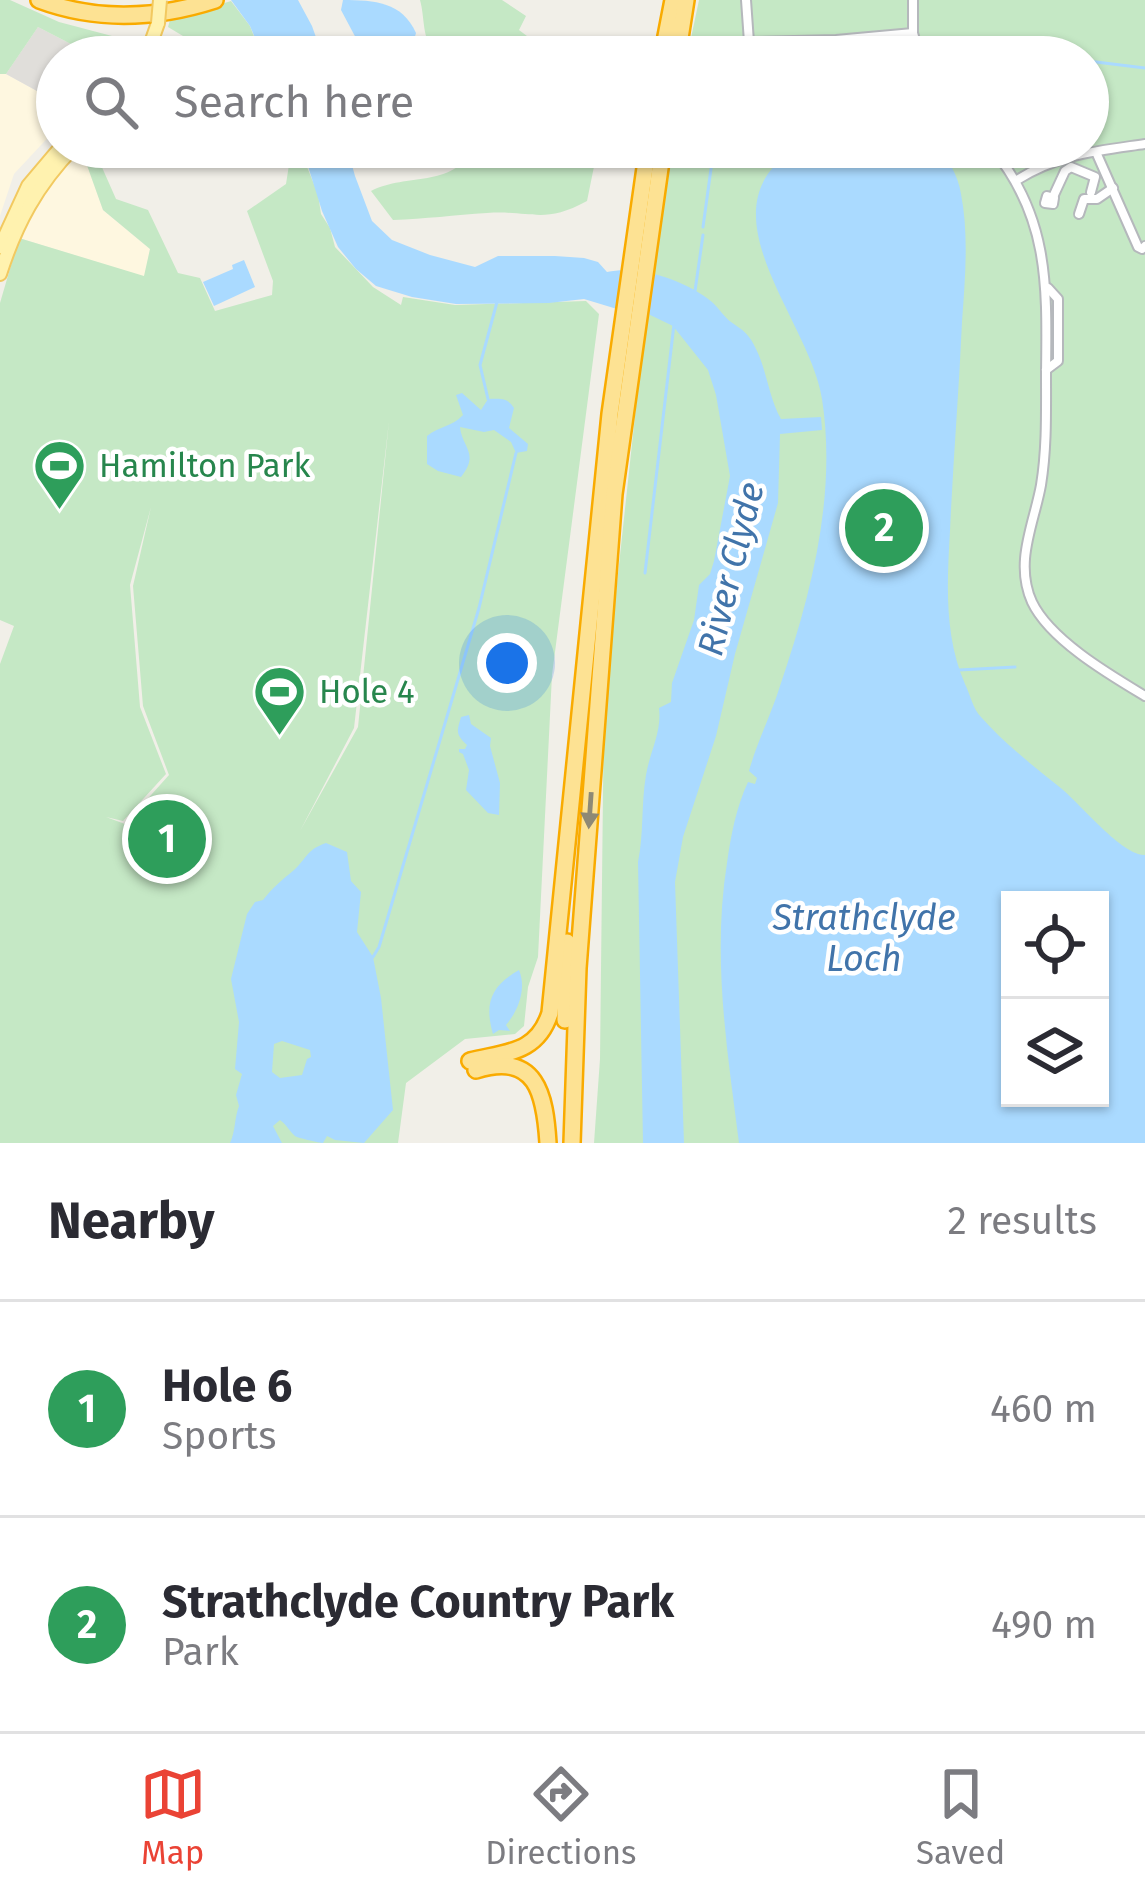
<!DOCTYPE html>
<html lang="en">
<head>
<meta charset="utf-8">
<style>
  body { margin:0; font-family:"Fira Sans",sans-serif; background:#f2f2f3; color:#2b2b33 }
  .controls { position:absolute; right:36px; bottom:36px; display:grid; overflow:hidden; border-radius:0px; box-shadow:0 3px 9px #0004 }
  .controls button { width:108px; height:108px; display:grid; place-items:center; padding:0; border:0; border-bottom:3px solid #e1e1e2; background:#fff; color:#2b2b33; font:60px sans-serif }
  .you { position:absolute; left:507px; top:663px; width:42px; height:42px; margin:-30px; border:9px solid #fff; border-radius:50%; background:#1a73e8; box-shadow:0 0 0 18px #1a73e833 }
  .badge { display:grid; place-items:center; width:78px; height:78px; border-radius:50%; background:#ea4335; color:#fff; font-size:39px; font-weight:700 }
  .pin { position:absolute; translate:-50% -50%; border:6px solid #fff; box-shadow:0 3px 12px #0006 }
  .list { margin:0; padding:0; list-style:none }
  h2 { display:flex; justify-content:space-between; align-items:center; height:156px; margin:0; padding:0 48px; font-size:51px }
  h2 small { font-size:39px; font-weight:400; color:#7c7c81 }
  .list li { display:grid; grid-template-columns:78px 1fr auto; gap:36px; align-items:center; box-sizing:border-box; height:216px; padding:0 48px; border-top:3px solid #e1e1e2 }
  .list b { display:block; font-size:45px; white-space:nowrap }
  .list p { margin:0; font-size:39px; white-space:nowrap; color:#7c7c81 }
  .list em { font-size:39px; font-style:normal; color:#7c7c81 }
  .icon { flex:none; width:66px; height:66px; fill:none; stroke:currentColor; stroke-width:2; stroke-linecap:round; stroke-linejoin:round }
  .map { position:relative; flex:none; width:1145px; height:1143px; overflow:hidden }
  .search { position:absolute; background:#fff; box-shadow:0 3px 9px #0004; left:36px; right:36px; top:36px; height:132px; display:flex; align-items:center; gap:30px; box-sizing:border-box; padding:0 42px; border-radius:66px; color:#7c7c81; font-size:45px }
  .sheet { height:588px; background:#fff }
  nav { display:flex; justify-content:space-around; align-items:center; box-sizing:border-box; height:168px; border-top:3px solid #e1e1e2; background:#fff; font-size:33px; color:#7c7c81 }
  nav a { display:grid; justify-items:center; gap:6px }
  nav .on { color:#ea4335 }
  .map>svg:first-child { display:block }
</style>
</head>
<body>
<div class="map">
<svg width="1145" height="1143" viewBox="0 0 1145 1143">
  <rect width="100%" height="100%" fill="#f1efe8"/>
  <!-- commercial -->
  <g fill="#fef7e0">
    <path d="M0,74h6l51,28v26l-43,46 -14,42z"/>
    <path d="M82,150l21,60 47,39 -5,28 -126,-39 15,-31 25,-36z"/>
  </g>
  <!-- industrial -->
  <path fill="#e0deda" d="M38,27l58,30h-39v45l-51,-28z"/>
  <!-- green -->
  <g fill="#c5e8c5" fill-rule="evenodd">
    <path d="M0,0h10l49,22 53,14 11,21h-27l-58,-30 -32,47h-6z"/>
    <path d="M420,0h82l24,16 -7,14 36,27h-113c-22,-13 -16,-36 -22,-57z"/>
    <path d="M699,0h446v1143h-551l6,-84 4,-355 38,-353 28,-204h418v-90h-401zM1010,900h90v198h-90z"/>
    <path d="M231,1l19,25 12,31h-44l-50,-30 2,-7z"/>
    <path d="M85,147h8l23,52 32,11 30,63 22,5 15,33 57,-16 1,-14 -26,-70 39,-27 5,-32 -2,-5h10l19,47 3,20 9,14 5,19 38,40 28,18 2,-8 52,8 131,-4 13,13 -47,361 -14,282 -10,30 -4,39 -9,8 -50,5 -59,44 -8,60h-398v-479l14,-38 -14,-6v-317l19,-65 125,38 6,-27 -47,-39 -19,-53 -2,-7zM389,421l-31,306 -58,104 54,-103zM151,507l-18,79 10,120 26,69 -44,49 -19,-7 17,4 43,-47 -26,-67 -10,-122z"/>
    <path d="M477,147h121l-11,54c-44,24 -55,9 -100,12 -32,2 -62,6 -94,7l-22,-29c38,-19 77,-1 106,-44z"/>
  </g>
  <!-- water -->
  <g fill="#aadaff" fill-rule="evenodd">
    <path d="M231,0h67l14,26 11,31h-60l-13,-31z"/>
    <path d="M343,0c32,0 59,2 73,33l-7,24h-36l-15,-15 -17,-32z"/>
    <path d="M302,147h45l8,29 17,45 20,19 38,15 45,12 23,-11h57l29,2 14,4 9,10c33,-7 78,8 105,30 7,6 12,15 19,20 12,8 19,13 25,27 11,22 13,49 25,70l40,-2 1,13 -42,4 -2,69 -43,151 -19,82 -33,101 -8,45 9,261h-41l-5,-281c6,-29 3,-58 8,-87 4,-24 16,-43 13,-67l12,-6 1,-19 22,-63 5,-35 11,-11 4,-13 16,-85 -14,-81 -8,-25 -35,-44 -29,-14 -27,-3 -33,-10 -35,4 -93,1 -44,-7 -36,-11 -20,-17 -18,-22 -16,-36z"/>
    <path d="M798,147h138c13,13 22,28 25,47 8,41 4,86 1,128 -3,70 -9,139 -12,209 -3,52 -6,105 15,153 5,10 8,25 16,33 24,27 52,49 81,72 20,17 61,67 83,66v288h-406c-12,-94 -27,-186 -12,-280 4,-28 9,-55 21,-81l7,2 2,-6 -8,-7c8,-29 22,-56 31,-85 31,-91 57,-191 42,-287 -12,-80 -126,-191 -24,-252zM1010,900h90v198h-90z"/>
    <path d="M244,260l11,27 -41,19 -11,-24 30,-13 -1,-4z"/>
    <path d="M462,393l19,17 7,-11c12,0 19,-2 26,9l-5,20 19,16 -1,7 -11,2 -5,-11 -17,-12 -10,2 -24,-5c2,21 20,26 1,50l-23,-6 -11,-7v-28c12,-10 25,-9 36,-21l-7,-20z"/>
    <path d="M469,715l2,9 20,14 -1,8 10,37 -1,32 -11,-2 -22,-23 3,-20 -6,-16 -4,-2v-3h6l2,-4c-12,-11 -10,-14 -6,-28z"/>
    <path d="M326,843l21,9 4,29 10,11 -4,40 16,25 8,41 12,112 -29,33 -29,-3 -8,-4 -4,7c-3,0 -25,-5 -28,-7 -5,-4 -8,-11 -15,-16l-7,6 9,17h-52c6,-13 4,-24 9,-37l-3,-11 6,-21 -7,-5 4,-47 -8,-43 16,-65 8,-12 8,-2c10,-13 19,-20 31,-30 14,-13 12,-20 32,-27zM282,1041l28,9 1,7 -4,2 -5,16 -22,3 -8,-6 2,-28z"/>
    <path d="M519,970c8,19 -1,41 -13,55l4,6 -11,-1 -6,4c-9,-31 -2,-48 26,-64z"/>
  </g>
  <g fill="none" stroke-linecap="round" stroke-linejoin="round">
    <!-- stream -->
    <g stroke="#aadaff" stroke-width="3">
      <path d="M922,53l36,-6 96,10"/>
      <path d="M792,57l115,-3"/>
      <path d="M1088,61l57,7"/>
      <path d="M703,227l11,-80"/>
      <path d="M695,291l8,-56"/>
      <path d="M488,399l-8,-34 17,-63"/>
      <path d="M645,573l29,-249"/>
      <path d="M959,670l56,-3"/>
      <path d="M373,957l6,-10 100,-339 37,-155"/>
    </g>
    <defs>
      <g id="minor">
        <path d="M746,0l3,42 87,-2 77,-7"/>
        <path d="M913,0v33l7,24"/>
        <path d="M991,147c59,70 56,141 55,227 0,37 1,74 -5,111 -7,39 -27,77 -9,117 18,38 78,73 113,94"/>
        <path d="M1096,152l42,95 4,2 3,-3"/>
        <path d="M1017,180c42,-26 80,-29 128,-36"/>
        <path d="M1047,196l7,2 -1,6 -8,-1z"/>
        <path d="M1053,197l12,-26 6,-4 24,10 -4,15"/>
        <path d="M1079,214l5,-15h13l16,-11"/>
        <path d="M1046,370l12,-9v-62l-10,-11"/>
      </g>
      <g id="major">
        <path d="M146,57l12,-34"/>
        <path d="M0,247l28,-61 33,-39"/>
        <path d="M0,274c16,-50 37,-89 74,-127"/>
      </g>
      <g id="highway">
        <path d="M39,0c59,22 117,19 176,0"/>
        <path d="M662,57l11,-57"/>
        <path d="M677,57l9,-57"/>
        <path d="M565,1020l2,-78"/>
        <path d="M470,1061c36,-9 67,-7 80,-48l60,-599 38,-267"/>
        <path d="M476,1070c61,-19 69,25 72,73"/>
        <path d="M572,1143l6,-175 36,-474 49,-347"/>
      </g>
    </defs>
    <!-- minor casing -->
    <use href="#minor" stroke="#b5b8bc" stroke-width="12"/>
    <!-- major casing -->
    <use href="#major" stroke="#f2c960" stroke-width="16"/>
    <!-- highway casing -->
    <use href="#highway" stroke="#f9ab00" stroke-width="20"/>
    <!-- minor -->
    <use href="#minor" stroke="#fff" stroke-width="8"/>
    <!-- major -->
    <use href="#major" stroke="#fff2af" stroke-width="12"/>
    <!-- highway -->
    <use href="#highway" stroke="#fde293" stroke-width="15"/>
    <defs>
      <path id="major-bridge" d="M158,23l2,-23"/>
    </defs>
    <!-- major-bridge casing -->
    <use href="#major-bridge" stroke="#f2c960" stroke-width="16" stroke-linecap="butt"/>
    <!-- major-bridge -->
    <use href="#major-bridge" stroke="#fff2af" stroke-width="12"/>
  </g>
  <!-- one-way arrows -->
  <defs><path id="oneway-solid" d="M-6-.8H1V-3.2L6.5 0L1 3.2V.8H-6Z" transform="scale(3)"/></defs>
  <use fill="#8e8975" href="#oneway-solid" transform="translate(590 810) rotate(94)"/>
  <!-- icons -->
  <defs>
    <symbol id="stadium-pin" viewBox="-11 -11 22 30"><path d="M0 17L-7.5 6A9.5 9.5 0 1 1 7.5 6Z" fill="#2e9e5b" stroke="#fff"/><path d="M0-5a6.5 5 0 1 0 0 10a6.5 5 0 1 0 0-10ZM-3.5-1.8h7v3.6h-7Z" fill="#fff"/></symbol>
  </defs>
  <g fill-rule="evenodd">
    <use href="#stadium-pin" x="30" y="436" width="59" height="81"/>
    <use href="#stadium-pin" x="250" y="662" width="59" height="81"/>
  </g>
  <g text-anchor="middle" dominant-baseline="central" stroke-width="9" stroke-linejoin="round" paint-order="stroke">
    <!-- leisure labels -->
    <g font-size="33" fill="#27864d" stroke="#fff" text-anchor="start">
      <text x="99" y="466">Hamilton Park</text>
      <text x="319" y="692">Hole 4</text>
    </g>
    <!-- water labels -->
    <g font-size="36" font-style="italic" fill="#4174aa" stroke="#fff">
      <text transform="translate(731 569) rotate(-76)">River Clyde</text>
      <text x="864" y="918">Strathclyde<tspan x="864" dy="41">Loch</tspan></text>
    </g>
  </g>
</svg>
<div class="controls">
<button><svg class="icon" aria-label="locate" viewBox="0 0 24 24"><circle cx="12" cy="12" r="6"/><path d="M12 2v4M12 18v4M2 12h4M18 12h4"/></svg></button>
<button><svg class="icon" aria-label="layers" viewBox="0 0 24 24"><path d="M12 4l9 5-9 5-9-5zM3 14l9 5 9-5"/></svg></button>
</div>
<div class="you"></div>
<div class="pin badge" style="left:167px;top:839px;background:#2e9e5b">1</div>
<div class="pin badge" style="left:884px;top:528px;background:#2e9e5b">2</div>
<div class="search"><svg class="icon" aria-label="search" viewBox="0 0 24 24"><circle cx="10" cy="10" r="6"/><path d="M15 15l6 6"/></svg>Search here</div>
</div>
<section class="sheet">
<h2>Nearby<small>2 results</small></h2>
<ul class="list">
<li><span class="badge" style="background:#2e9e5b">1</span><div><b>Hole 6</b><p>Sports</p></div><em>460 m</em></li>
<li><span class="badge" style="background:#2e9e5b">2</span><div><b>Strathclyde Country Park</b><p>Park</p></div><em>490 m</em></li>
</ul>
</section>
<nav>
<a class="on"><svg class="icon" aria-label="map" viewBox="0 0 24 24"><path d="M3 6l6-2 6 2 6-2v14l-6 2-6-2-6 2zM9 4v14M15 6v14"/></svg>Map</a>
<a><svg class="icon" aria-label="directions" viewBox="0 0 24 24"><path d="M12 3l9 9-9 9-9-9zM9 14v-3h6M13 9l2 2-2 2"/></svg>Directions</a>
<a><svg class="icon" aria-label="saved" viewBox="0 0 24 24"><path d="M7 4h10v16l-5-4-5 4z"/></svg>Saved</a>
</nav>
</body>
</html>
